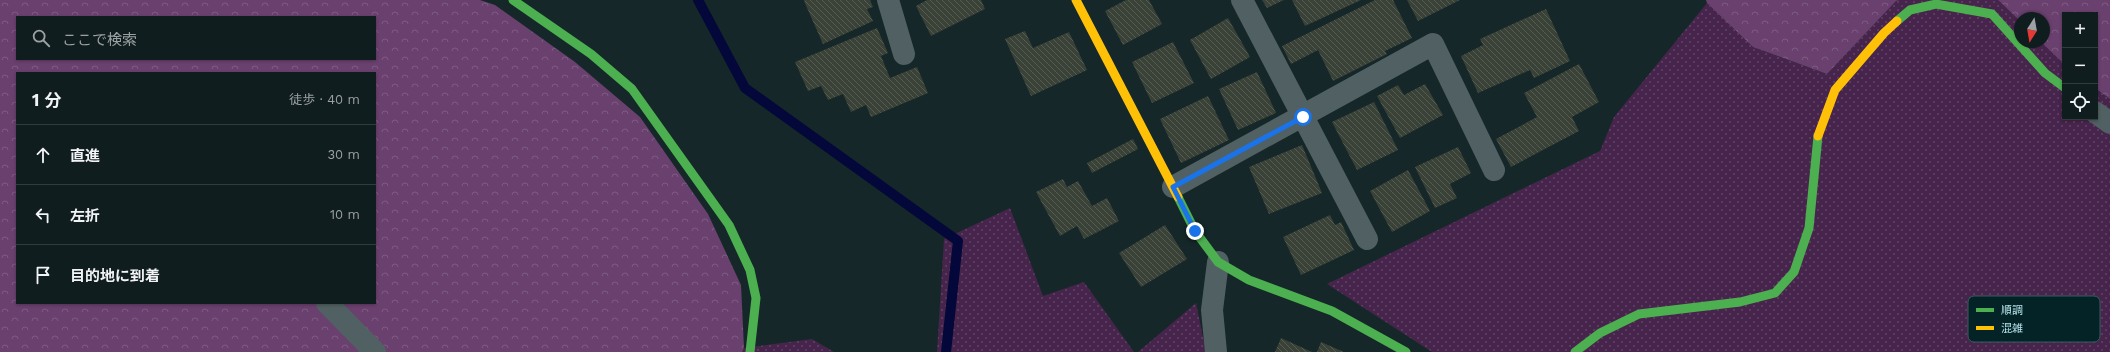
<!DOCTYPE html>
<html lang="ja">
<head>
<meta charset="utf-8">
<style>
  body { margin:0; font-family:"Work Sans","Noto Sans JP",sans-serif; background:#192627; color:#f1f3f6 }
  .controls { position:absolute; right:12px; top:12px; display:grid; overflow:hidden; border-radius:0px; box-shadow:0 1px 3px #0004 }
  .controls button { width:36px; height:36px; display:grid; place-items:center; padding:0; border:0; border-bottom:1px solid #303b3c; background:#101d1e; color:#f1f3f6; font:20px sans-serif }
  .compass { position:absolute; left:2014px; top:12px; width:36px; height:36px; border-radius:50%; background:#101d1e; box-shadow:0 1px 3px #0004; rotate:191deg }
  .stop { position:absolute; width:12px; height:12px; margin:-9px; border:3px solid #1a73e8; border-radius:50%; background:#fff }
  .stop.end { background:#1a73e8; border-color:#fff; box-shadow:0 1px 4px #0008 }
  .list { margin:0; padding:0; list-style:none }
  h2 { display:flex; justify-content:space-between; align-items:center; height:52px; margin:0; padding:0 16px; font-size:17px }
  h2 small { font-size:13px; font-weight:400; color:#9ca2a4 }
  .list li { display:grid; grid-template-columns:26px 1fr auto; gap:12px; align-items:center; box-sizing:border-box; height:60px; padding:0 16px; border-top:1px solid #303b3c }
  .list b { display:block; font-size:15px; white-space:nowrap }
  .list em { font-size:13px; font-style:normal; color:#9ca2a4 }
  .icon { flex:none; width:22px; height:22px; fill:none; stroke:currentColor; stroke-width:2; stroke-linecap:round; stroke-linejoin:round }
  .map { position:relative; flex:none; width:2110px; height:352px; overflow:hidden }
  .search { position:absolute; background:#101d1e; box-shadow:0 1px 3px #0004; left:16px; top:16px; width:360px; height:44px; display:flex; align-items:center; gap:10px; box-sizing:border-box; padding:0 14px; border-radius:0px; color:#9ca2a4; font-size:15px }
  .panel { position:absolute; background:#101d1e; box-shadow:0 1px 3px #0004; left:16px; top:72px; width:360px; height:232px; border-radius:0px }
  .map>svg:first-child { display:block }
</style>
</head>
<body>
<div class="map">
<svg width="2110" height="352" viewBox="0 0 2110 352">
  <defs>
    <pattern id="green-dots" width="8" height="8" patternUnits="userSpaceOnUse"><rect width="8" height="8" fill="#47244b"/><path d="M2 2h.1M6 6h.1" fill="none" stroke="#5f4465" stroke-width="1.8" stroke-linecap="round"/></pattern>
    <pattern id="forest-crowns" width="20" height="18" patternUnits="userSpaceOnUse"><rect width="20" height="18" fill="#6a406e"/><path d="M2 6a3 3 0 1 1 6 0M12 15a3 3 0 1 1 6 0" fill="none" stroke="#7d5b83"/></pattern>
    <pattern id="building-back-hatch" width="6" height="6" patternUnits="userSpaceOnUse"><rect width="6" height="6" fill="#3a4136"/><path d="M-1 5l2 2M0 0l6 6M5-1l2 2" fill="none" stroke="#545c53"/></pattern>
  </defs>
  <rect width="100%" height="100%" fill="#152728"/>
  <!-- green -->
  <g fill="url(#green-dots)">
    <path d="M1900,0h98l22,21v21h21l24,23v52h30v-29l15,11v253h-678l-105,-68 273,-133 14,-34 93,-114 46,44 74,27 69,-73z"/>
    <path d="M1010,208l33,88 41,-14 50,70h-197l7,-113z"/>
    <path d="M1196,303l10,49h-68z"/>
    <path d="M812,339l22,13h-92l2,-4z"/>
  </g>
  <!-- forest -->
  <g fill="url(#forest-crowns)" fill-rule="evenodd">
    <path d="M0,0h480l15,5 80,57 65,55 68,97 33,71 3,63 -2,4h-742zM17,17h358v42h-358zM17,73h358v230h-358z"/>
    <path d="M1706,0h194l-4,1 -69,73 -74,-27 -46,-44z"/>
    <path d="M1998,0h112v99l-15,-11v-73h-30v50l-24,-23h3v-24h-24v3z"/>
  </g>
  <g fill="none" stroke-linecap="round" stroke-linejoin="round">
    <!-- stream -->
    <path stroke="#030739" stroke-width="10" d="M698,0l47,88 213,153 -12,111"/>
  </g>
  <!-- building -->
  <g fill="url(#building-back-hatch)">
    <path d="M805,0h65l3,7 -6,2 6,12 -50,23 -19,-43z"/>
    <path d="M927,0h54l4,9 -54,27 -15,-30z"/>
    <path d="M1126,0h23l13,24 -39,21 -18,-34z"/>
    <path d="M1262,0h22l-17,8z"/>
    <path d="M1292,0h69l-56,26z"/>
    <path d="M1375,0h18l19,38 -27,13 2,3 -54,27 -15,-31 -27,14 -9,-18z"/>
    <path d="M1407,0h53l-42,21z"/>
    <path d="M1546,9l24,52 -36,17 -4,-8 -52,23 -17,-37 22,-11 -3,-6z"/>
    <path d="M1228,18l22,39 -39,22 -21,-39z"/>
    <path d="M877,28l11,25 -7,3 9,22 27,-11 11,26 -57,24 -5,-12 -15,7 -8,-18 -15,6 -7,-14 -13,5 -13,-29z"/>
    <path d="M1025,31l8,17 36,-16 18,38 -56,26 -26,-57z"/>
    <path d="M1173,42l21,41 -42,20 -20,-41z"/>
    <path d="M1579,64l20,38 -27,15 7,14 -68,36 -15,-28 41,-22 -13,-24z"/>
    <path d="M1257,72l19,41 -38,17 -19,-41z"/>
    <path d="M1425,84l18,31 -43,23 -23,-42 21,-11 6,10z"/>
    <path d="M1208,96l21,44 -48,23 -21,-44z"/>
    <path d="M1374,102l24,48 -41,20 -25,-48z"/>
    <path d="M1133,139l5,10 -46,24 -5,-10z"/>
    <path d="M1302,145l20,48 -53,21 -20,-47z"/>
    <path d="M1458,147l13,26 -21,11 7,14 -22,10 -20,-41z"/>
    <path d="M1408,170l22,41 -38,21 -22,-41z"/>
    <path d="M1063,179l4,8 11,-6 14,25 15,-8 12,23 -35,18 -7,-13 -17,10 -24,-44z"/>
    <path d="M1330,215l5,10 6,-3 13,28 -53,25 -18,-38z"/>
    <path d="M1165,225l22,34 -46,28 -22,-34z"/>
    <path d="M1281,338l31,14h-37z"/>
    <path d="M1321,342l23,10h-27z"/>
  </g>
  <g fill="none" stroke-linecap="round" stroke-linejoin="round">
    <!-- street -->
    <g stroke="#516062" stroke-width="22">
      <path d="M888,0l16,54"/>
      <path d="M1242,0l125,239"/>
      <path d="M2095,112l15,11"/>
      <path d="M1173,187l260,-143 61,126"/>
      <path d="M327,303l48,49"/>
      <path d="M1216,352l-4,-42 6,-48"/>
    </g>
    <!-- fast -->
    <g stroke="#4caf50" stroke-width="9">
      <path d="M513,0l78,54 41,35 97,136 21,45 6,28 -6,54"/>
      <path d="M1897,21l13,-11 26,-6 56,10 53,59 20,15"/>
      <path d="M1178,197l17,34 23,31 31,18 83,31 74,41"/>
      <path d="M1575,352l25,-19 39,-19 101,-12 35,-9 19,-21 15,-44 9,-92"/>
    </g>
    <!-- slow -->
    <g stroke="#ffc107" stroke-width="9">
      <path d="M1076,0l102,197"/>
      <path d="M1818,136l17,-46 49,-57 13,-12"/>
    </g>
  </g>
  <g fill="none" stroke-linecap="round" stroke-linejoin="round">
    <!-- route -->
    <path stroke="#1a73e8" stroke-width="5" d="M1195,231l-22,-44 130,-70"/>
  </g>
  <!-- legend -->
  <rect x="1968" y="296" width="132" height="46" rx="6" fill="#032326" stroke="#385c60" stroke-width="1"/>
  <rect x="1976" y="308" width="18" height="4" fill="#4caf50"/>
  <rect x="1976" y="326" width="18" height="4" fill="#ffc107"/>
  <g font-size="11" fill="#b5e1e7">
    <text x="2001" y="314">順調</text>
    <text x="2001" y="332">混雑</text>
  </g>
</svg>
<div class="controls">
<button>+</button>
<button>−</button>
<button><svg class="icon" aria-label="locate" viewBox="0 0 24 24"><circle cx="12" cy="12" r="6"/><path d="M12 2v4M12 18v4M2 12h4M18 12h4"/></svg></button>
</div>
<svg class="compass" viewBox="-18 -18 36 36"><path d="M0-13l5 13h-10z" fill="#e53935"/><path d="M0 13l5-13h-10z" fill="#9ca2a4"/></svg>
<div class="stop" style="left:1303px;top:117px"></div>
<div class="stop end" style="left:1195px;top:231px"></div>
<div class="search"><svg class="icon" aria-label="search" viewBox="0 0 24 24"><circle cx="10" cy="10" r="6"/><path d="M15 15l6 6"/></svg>ここで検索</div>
<section class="panel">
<h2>1 分<small>徒歩 · 40 m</small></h2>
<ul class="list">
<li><svg class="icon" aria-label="ahead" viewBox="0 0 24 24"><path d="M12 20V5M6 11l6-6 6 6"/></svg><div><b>直進</b></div><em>30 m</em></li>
<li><svg class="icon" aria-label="left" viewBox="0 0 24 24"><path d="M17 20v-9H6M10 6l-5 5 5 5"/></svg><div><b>左折</b></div><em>10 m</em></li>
<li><svg class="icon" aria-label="arrive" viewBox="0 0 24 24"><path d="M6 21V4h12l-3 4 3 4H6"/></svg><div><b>目的地に到着</b></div></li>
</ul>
</section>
</div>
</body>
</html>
